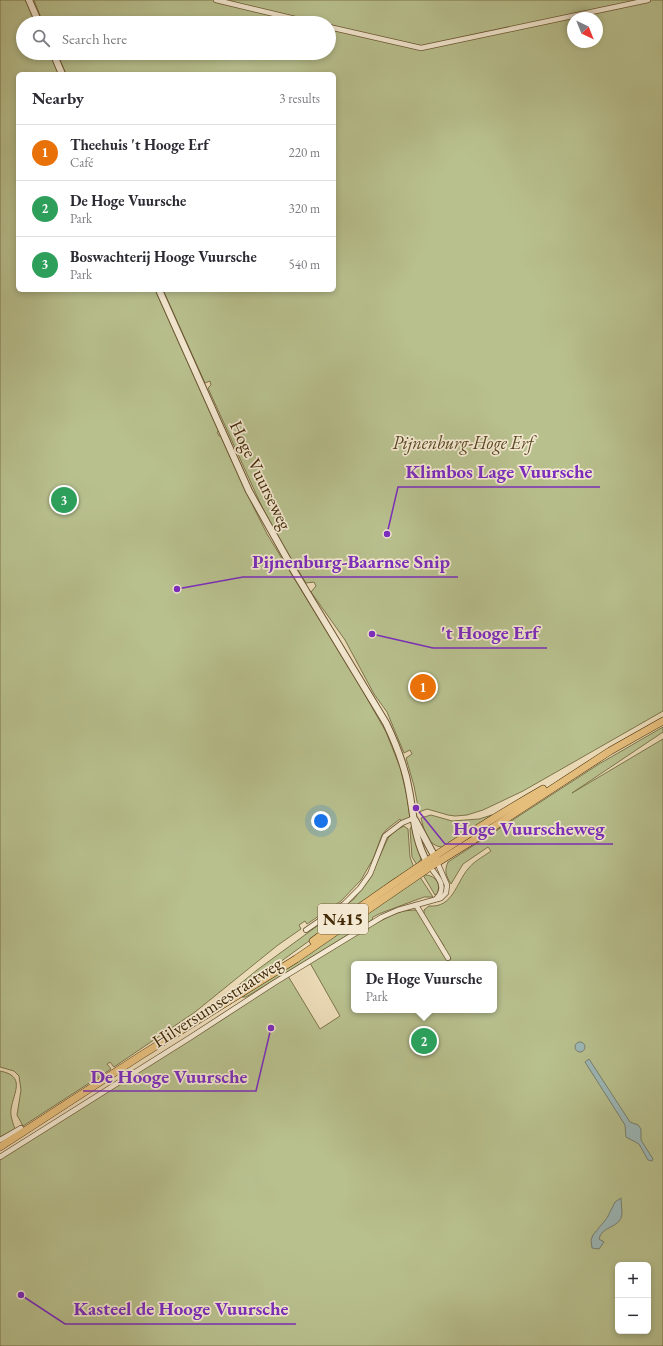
<!DOCTYPE html>
<html lang="en">
<head>
<meta charset="utf-8">
<style>
  body { margin:0; font-family:"EB Garamond",serif; background:#f2f2f3; color:#2b2b33 }
  .controls { position:absolute; right:12px; bottom:12px; display:grid; overflow:hidden; border-radius:6px; box-shadow:0 2px 6px #0003 }
  .controls button { width:36px; height:36px; display:grid; place-items:center; padding:0; border:0; border-bottom:1px solid #e1e1e2; background:#fff; color:#2b2b33; font:20px sans-serif }
  .compass { position:absolute; left:567px; top:12px; width:36px; height:36px; border-radius:50%; background:#fff; box-shadow:0 2px 6px #0003; rotate:137deg }
  .you { position:absolute; left:321px; top:821px; width:14px; height:14px; margin:-10px; border:3px solid #fff; border-radius:50%; background:#1a73e8; box-shadow:0 0 0 6px #1a73e833 }
  .badge { display:grid; place-items:center; width:26px; height:26px; border-radius:50%; background:#2563eb; color:#fff; font-size:13px; font-weight:700 }
  .pin { position:absolute; translate:-50% -50%; border:2px solid #fff; box-shadow:0 1px 4px #0006 }
  .popup { position:absolute; left:351px; top:961px; width:146px; height:52px; box-sizing:border-box; display:grid; place-content:center; border-radius:6px; background:#fff; filter:drop-shadow(0 1px 3px #0005); font-size:13px; white-space:nowrap; color:#7c7c81 }
  .popup b { font-size:15px; color:#2b2b33 }
  .popup::after { content:''; position:absolute; left:50%; top:100%; margin-left:-8px; border:8px solid transparent; border-top-color:#fff }
  .list { margin:0; padding:0; list-style:none }
  h2 { display:flex; justify-content:space-between; align-items:center; height:52px; margin:0; padding:0 16px; font-size:17px }
  h2 small { font-size:13px; font-weight:400; color:#7c7c81 }
  .list li { display:grid; grid-template-columns:26px 1fr auto; gap:12px; align-items:center; box-sizing:border-box; height:56px; padding:0 16px; border-top:1px solid #e1e1e2 }
  .list b { display:block; font-size:15px; white-space:nowrap }
  .list p { margin:0; font-size:13px; white-space:nowrap; color:#7c7c81 }
  .list em { font-size:13px; font-style:normal; color:#7c7c81 }
  .icon { flex:none; width:22px; height:22px; fill:none; stroke:currentColor; stroke-width:2; stroke-linecap:round; stroke-linejoin:round }
  .map { position:relative; flex:none; width:663px; height:1346px; overflow:hidden }
  .search { position:absolute; background:#fff; box-shadow:0 2px 6px #0003; left:16px; top:16px; width:320px; height:44px; display:flex; align-items:center; gap:10px; box-sizing:border-box; padding:0 14px; border-radius:22px; color:#7c7c81; font-size:15px }
  .panel { position:absolute; background:#fff; box-shadow:0 2px 6px #0003; left:16px; top:72px; width:320px; height:220px; border-radius:6px }
  .map>svg:first-child { display:block }
</style>
</head>
<body>
<div class="map">
<svg width="663" height="1346" viewBox="0 0 663 1346">
  <rect width="100%" height="100%" fill="#ecdbb8"/>
  <filter id="stains"><feTurbulence type="fractalNoise" baseFrequency=".005" numOctaves="4"/><feColorMatrix values="0 0 0 0 .2 0 0 0 0 .09 0 0 0 0 .02 0 0 0 .5 -.17"/></filter>
  <radialGradient id="worn" r=".72"><stop offset=".6" stop-color="#630" stop-opacity="0"/><stop offset="1" stop-color="#630" stop-opacity=".3"/></radialGradient>
  <!-- green -->
  <g fill="#b8c08e" stroke="#7d754a" fill-rule="evenodd">
    <path d="M0,0h26l11,23h-14v30h27l10,21h-42v216h138l63,141 -2,1 2,4h2l33,72 13,26 93,152 26,46 14,35 7,29 3,22 -9,3 -1,-2 -13,10 -5,6 -9,24 -12,21 -20,21 -34,23 -2,-3 -6,4 2,4 -23,16 -83,67 -81,55 -4,-5 -3,2 4,5 -88,57 -6,-11 4,-25 -2,-14 -5,-5 -14,-4z"/>
    <path d="M34,0h629v711l-140,80 -40,19 -16,5 -12,1 -7,-1 -21,-6 -8,3 -5,-26 -8,-28 6,-4 -2,-4 -6,3 -17,-41 -13,-18 -29,-54 -34,-48 5,-6 -2,-4 -8,1 -29,-47 -15,-29 -54,-119 3,-3 -1,-4 -5,2 -42,-93h171v-216h-268l-9,-21h272v-30h-286zM573,18h24v24h-24z"/>
    <path d="M663,727v5l-91,61 91,-54v607h-663v-187l288,-183 32,53 20,-13 -30,-53 55,-34 27,-14 11,-4 11,-1 4,1 22,38 4,-3 -20,-31v-5l5,-4c24,2 27,-23 39,-37 6,-8 15,-12 23,-18l-3,-4 -25,17 -12,20c-5,-8 -7,-13 -3,-22l151,-98zM354,964h140v46h-140zM618,1265h30v66h-30z"/>
    <path d="M431,815l21,6 27,-2 13,-4 -49,32c-15,0 -19,-17 -22,-29z"/>
    <path d="M404,826l4,3 2,28 4,11 -20,11 -155,113 -44,28 22,-17 40,-33 97,-71 17,-23 17,-38 8,-8z"/>
    <path d="M411,827l2,1 8,31 -4,6 -5,-8 -2,-28z"/>
    <path d="M423,875c11,-1 19,8 14,19l-2,1z"/>
    <path d="M420,877l13,20h-9l-43,16 -8,4 -1,3 -126,77h-4z"/>
    <path d="M0,1071c26,5 14,21 11,38 -1,7 2,15 5,22l-16,10z"/>
  </g>
  <!-- water -->
  <g fill="#9db9b9" stroke="#798071">
    <circle cx="580" cy="1047" r="5"/>
    <path d="M589,1059l41,63 8,3 3,4v11l12,19 -1,2 -4,-1 -9,-16 -13,-7 -1,-12 -40,-63z"/>
    <path d="M621,1198c0,5 1,11 1,16 -1,14 -21,12 -23,25l5,3 -5,7 -7,-1 -1,-8 2,-5 14,-17 8,-16z"/>
  </g>
  <g fill="none" stroke-linecap="round" stroke-linejoin="round">
    <defs>
      <g id="minor">
        <path d="M216,0l96,23"/>
        <path d="M329,27l92,21 227,-48"/>
        <path d="M430,867c8,10 18,20 6,32"/>
        <path d="M416,905l32,53"/>
        <path d="M306,930l38,-26 16,-16 10,-14 15,-38 17,-13 12,-5"/>
        <path d="M0,1140l21,-12"/>
        <path d="M0,1157l191,-120 83,-54 108,-66 16,-7 43,-12 5,-5 1,-8 -10,-23"/>
      </g>
      <g id="tertiary">
        <path d="M29,0l10,23"/>
        <path d="M53,53l9,21"/>
        <path d="M159,290l90,201 45,80 92,152c10,21 19,43 23,67 5,26 5,50 19,74"/>
        <path d="M415,820l21,39"/>
      </g>
      <g id="primary">
        <path d="M313,941c75,-55 150,-106 230,-152"/>
        <path d="M0,1147l140,-91 156,-97 134,-92 45,-28 135,-88 53,-30"/>
      </g>
    </defs>
    <!-- minor casing -->
    <use href="#minor" stroke="#6c5632" stroke-width="6"/>
    <!-- tertiary casing -->
    <use href="#tertiary" stroke="#6c5632" stroke-width="8"/>
    <!-- primary casing -->
    <use href="#primary" stroke="#422a06" stroke-width="8"/>
    <!-- minor -->
    <use href="#minor" stroke="#f3e8d1" stroke-width="4.5"/>
    <!-- tertiary -->
    <use href="#tertiary" stroke="#f3e8d1" stroke-width="6"/>
    <!-- primary -->
    <use href="#primary" stroke="#e6be7c" stroke-width="7"/>
  </g>
  <g text-anchor="middle" dominant-baseline="central" stroke-width="3.5" stroke-linejoin="round" paint-order="stroke">
    <!-- shield labels -->
    <rect fill="#f3e8d1" stroke="#776343" stroke-width="1" x="318" y="904" width="50" height="30" rx="3"/>
    <g font-size="17" font-weight="bold" fill="#422a06">
      <text x="343" y="919">N415</text>
    </g>
    <!-- park labels -->
    <g font-size="18" font-style="italic" fill="#5a4821" stroke="#f3e8d1">
      <text x="463" y="442">Pijnenburg-Hoge Erf</text>
    </g>
    <!-- street labels -->
    <g font-size="18" fill="#422a06" stroke="#f3e8d1">
      <text transform="translate(261 475) rotate(64)">Hoge Vuurseweg</text>
      <text transform="translate(217 1002) rotate(-33)">Hilversumsestraatweg</text>
    </g>
  </g>
  <!-- callouts -->
  <path fill="none" stroke="#7b2cbf" stroke-width="1.5" d="M387 534L398 487H600M177 589L243 577H458M372 634L433 648H547M416 808L445 844H613M271 1028L256 1091H83M21 1295L65 1324H296"/>
  <g fill="#7b2cbf" stroke="#f3e8d1" stroke-width="1.5">
    <circle cx="387" cy="534" r="4"/>
    <circle cx="177" cy="589" r="4"/>
    <circle cx="372" cy="634" r="4"/>
    <circle cx="416" cy="808" r="4"/>
    <circle cx="271" cy="1028" r="4"/>
    <circle cx="21" cy="1295" r="4"/>
  </g>
  <g font-size="19" text-anchor="middle" font-weight="bold" fill="#7b2cbf" stroke="#f3e8d1" stroke-width="3.5" stroke-linejoin="round" paint-order="stroke">
    <text x="499" y="478">Klimbos Lage Vuursche</text>
    <text x="351" y="568">Pijnenburg-Baarnse Snip</text>
    <text x="490" y="639">'t Hooge Erf</text>
    <text x="529" y="835">Hoge Vuurscheweg</text>
    <text x="169" y="1083">De Hooge Vuursche</text>
    <text x="181" y="1315">Kasteel de Hooge Vuursche</text>
  </g>
  <rect width="100%" height="100%" filter="url(#stains)"/>
  <rect width="100%" height="100%" fill="url(#worn)"/>
</svg>
<div class="controls">
<button>+</button>
<button>−</button>
</div>
<svg class="compass" viewBox="-18 -18 36 36"><path d="M0-13l5 13h-10z" fill="#e53935"/><path d="M0 13l5-13h-10z" fill="#7c7c81"/></svg>
<div class="you"></div>
<div class="pin badge" style="left:423px;top:687px;background:#e8710a">1</div>
<div class="pin badge" style="left:424px;top:1041px;background:#2e9e5b">2</div>
<div class="popup"><b>De Hoge Vuursche</b>Park</div>
<div class="pin badge" style="left:64px;top:500px;background:#2e9e5b">3</div>
<div class="search"><svg class="icon" aria-label="search" viewBox="0 0 24 24"><circle cx="10" cy="10" r="6"/><path d="M15 15l6 6"/></svg>Search here</div>
<section class="panel">
<h2>Nearby<small>3 results</small></h2>
<ul class="list">
<li><span class="badge" style="background:#e8710a">1</span><div><b>Theehuis 't Hooge Erf</b><p>Café</p></div><em>220 m</em></li>
<li><span class="badge" style="background:#2e9e5b">2</span><div><b>De Hoge Vuursche</b><p>Park</p></div><em>320 m</em></li>
<li><span class="badge" style="background:#2e9e5b">3</span><div><b>Boswachterij Hooge Vuursche</b><p>Park</p></div><em>540 m</em></li>
</ul>
</section>
</div>
</body>
</html>
